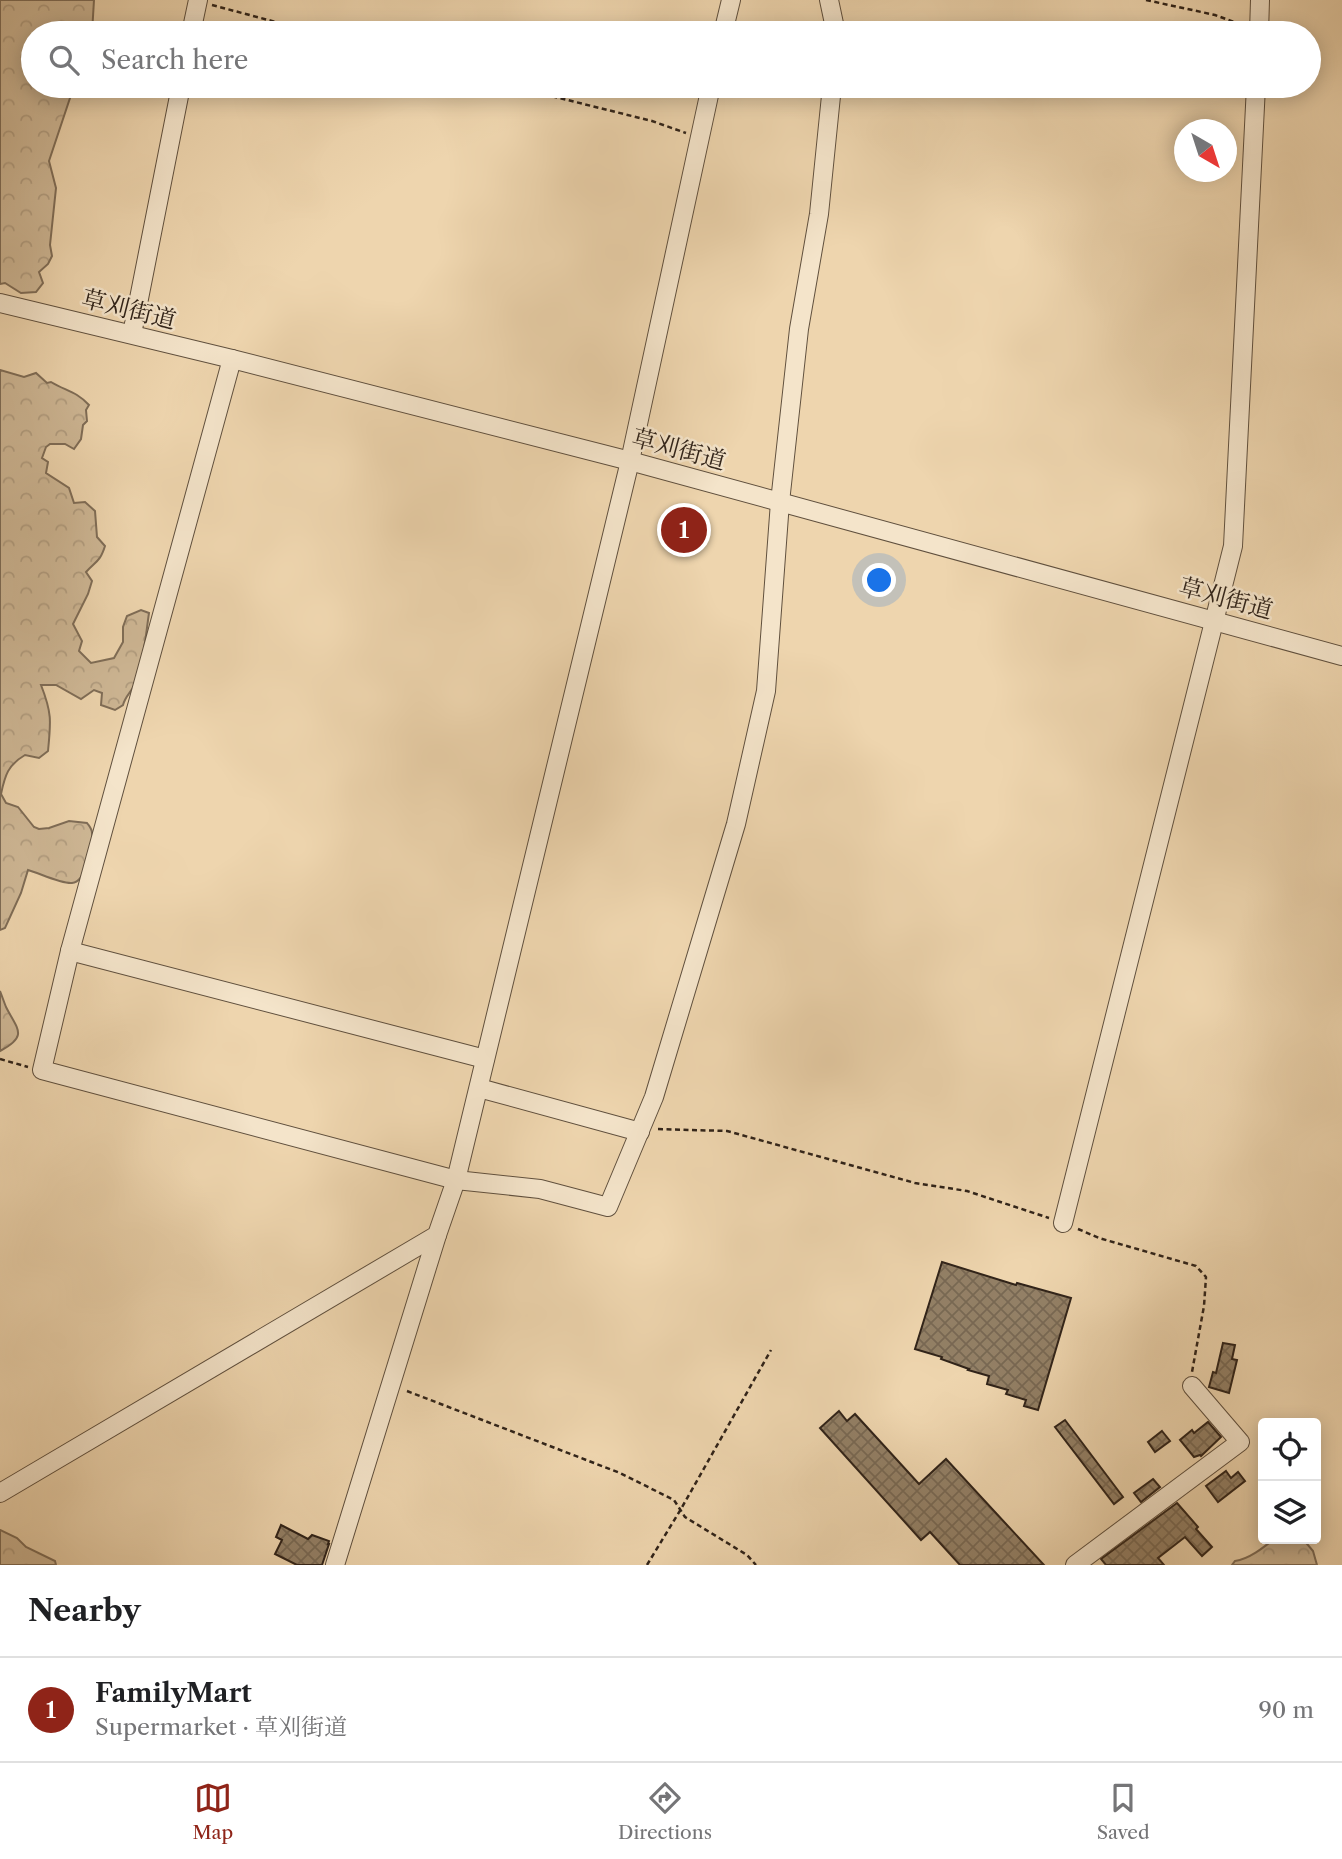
<!DOCTYPE html>
<html lang="en">
<head>
<meta charset="utf-8">
<style>
  body { margin:0; font-family:"Libre Caslon Text","Noto Serif JP",serif; background:#f2f2f2; color:#202124 }
  .controls { position:absolute; right:21px; bottom:21px; display:grid; overflow:hidden; border-radius:7px; box-shadow:0 4px 18px #0003 }
  .controls button { width:63px; height:63px; display:grid; place-items:center; padding:0; border:0; border-bottom:2px solid #e0e0e0; background:#fff; color:#202124; font:35px sans-serif }
  .compass { position:absolute; left:1174px; top:119px; width:63px; height:63px; border-radius:50%; background:#fff; box-shadow:0 4px 18px #0003; rotate:141deg }
  .you { position:absolute; left:880px; top:581px; width:24px; height:24px; margin:-18px; border:5px solid #fff; border-radius:50%; background:#1a73e8; box-shadow:0 0 0 10px #1a73e833 }
  .badge { display:grid; place-items:center; width:46px; height:46px; border-radius:50%; background:#8f2418; color:#fff; font-size:23px; font-weight:700 }
  .pin { position:absolute; translate:-50% -50%; border:4px solid #fff; box-shadow:0 2px 7px #0006 }
  .list { margin:0; padding:0; list-style:none }
  h2 { display:flex; justify-content:space-between; align-items:center; height:91px; margin:0; padding:0 28px; font-size:30px }
  h2 small { font-size:23px; font-weight:400; color:#757577 }
  .list li { display:grid; grid-template-columns:46px 1fr auto; gap:21px; align-items:center; box-sizing:border-box; height:105px; padding:0 28px; border-top:2px solid #e0e0e0 }
  .list b { display:block; font-size:26px; white-space:nowrap }
  .list p { margin:0; font-size:23px; white-space:nowrap; color:#757577 }
  .list em { font-size:23px; font-style:normal; color:#757577 }
  .icon { flex:none; width:38px; height:38px; fill:none; stroke:currentColor; stroke-width:2; stroke-linecap:round; stroke-linejoin:round }
  .map { position:relative; flex:none; width:1342px; height:1565px; overflow:hidden }
  .search { position:absolute; background:#fff; box-shadow:0 4px 18px #0003; left:21px; right:21px; top:21px; height:77px; display:flex; align-items:center; gap:18px; box-sizing:border-box; padding:0 24px; border-radius:38px; color:#757577; font-size:26px }
  .sheet { height:196px; background:#fff }
  nav { display:flex; justify-content:space-around; align-items:center; box-sizing:border-box; height:98px; border-top:2px solid #e0e0e0; background:#fff; font-size:19px; color:#757577 }
  nav a { display:grid; justify-items:center; gap:4px }
  nav .on { color:#8f2418 }
  .map>svg:first-child { display:block }
</style>
</head>
<body>
<div class="map">
<svg width="1342" height="1565" viewBox="0 0 1342 1565">
  <defs>
    <pattern id="forest-crowns" width="20" height="18" patternUnits="userSpaceOnUse" patternTransform="scale(1.75)"><rect width="20" height="18" fill="#ceb795"/><path d="M2 6a3 3 0 1 1 6 0M12 15a3 3 0 1 1 6 0" fill="none" stroke="#b19d80"/></pattern>
    <pattern id="building-cross-hatch" width="8" height="8" patternUnits="userSpaceOnUse" patternTransform="scale(1.75)"><rect width="8" height="8" fill="#938066"/><path d="M0 0l8 8M0 8l8-8" fill="none" stroke="#786853"/></pattern>
  </defs>
  <rect width="100%" height="100%" fill="#eed5ae"/>
  <filter id="stains"><feTurbulence type="fractalNoise" baseFrequency=".00286" numOctaves="4"/><feColorMatrix values="0 0 0 0 .2 0 0 0 0 .09 0 0 0 0 .02 0 0 0 .5 -.17"/></filter>
  <radialGradient id="worn" r=".72"><stop offset=".6" stop-color="#630" stop-opacity="0"/><stop offset="1" stop-color="#630" stop-opacity=".3"/></radialGradient>
  <!-- forest -->
  <g fill="url(#forest-crowns)" stroke="#7f6d57" stroke-width="2">
    <path d="M0,0h94l-2,33h-59v53h41l-25,75 7,27 -6,57 2,11 -4,8 -9,8 4,11 -7,9 -15,1 -16,-10 -5,1z"/>
    <path d="M0,370l24,7 12,-4 11,10 4,-1c15,9 25,9 38,23l-3,5 1,11 -4,4 -2,14 -7,10 -9,-5h-15l-4,3 -4,11 6,4 -2,11 23,15 5,15 11,-1 10,9 2,26 8,9c-5,16 -9,15 -19,26l6,9 -4,13 -15,30 9,17 -3,10 12,12 23,-5 9,-16v-15l4,-11 14,-6 8,3c-3,20 -6,56 -15,73 -4,7 -9,11 -11,19l-8,5 -14,-5 1,-12 -8,-3 -13,9 -25,-14h-15c11,28 10,36 7,66l-9,7 -14,-3c-17,10 -20,20 -24,39l5,9 12,4 16,20 5,2 10,-1 20,-7 18,2c3,4 5,6 5,10 2,12 -6,49 -20,50 -11,1 -33,-10 -44,-13l-7,23 -16,35 -5,2z"/>
    <path d="M0,991c2,5 4,11 6,16 11,22 23,29 -6,44z"/>
    <path d="M0,1530l17,8 9,9 29,14 1,4h-56z"/>
    <path d="M1274,1539h29l10,12 4,14h-85l3,-4c14,-2 28,-13 39,-22z"/>
  </g>
  <!-- building -->
  <g fill="url(#building-cross-hatch)" stroke="#302319" stroke-width="2">
    <path d="M942,1262l74,23 1,-2 54,15 -33,112 -14,-4 2,-6 -20,-6 2,-4 -21,-6 2,-8 -21,-6 1,-1 -28,-10 1,-2 -27,-8z"/>
    <path d="M1223,1343l12,2 -3,14 5,1 -8,33 -20,-6 4,-15 3,1z"/>
    <path d="M839,1411l8,10 8,-7 64,70 27,-25 98,106h-84l-30,-33 -9,8 -101,-112z"/>
    <path d="M1065,1420l58,77 -9,7 -59,-77z"/>
    <path d="M1208,1422l13,15 -20,19 -1,-1 -6,2 -14,-17 12,-10 2,3z"/>
    <path d="M1162,1431l8,10 -15,11 -7,-10z"/>
    <path d="M1226,1471l5,7 7,-6 7,9 -27,21 -12,-16z"/>
    <path d="M1153,1479l7,8 -19,15 -7,-9z"/>
    <path d="M1177,1503l21,24 -2,2 16,18 -10,9 -17,-19 -27,21 6,7h-58l-5,-6z"/>
    <path d="M281,1525l27,14 4,-4 17,6 -1,3h1l-7,21h-25l-22,-11 7,-14 -6,-3z"/>
  </g>
  <g fill="none" stroke-linecap="round" stroke-linejoin="round">
    <defs>
      <g id="minor">
        <path d="M829,0l7,33"/>
        <path d="M191,33l7,-33"/>
        <path d="M723,33l8,-33"/>
        <path d="M1259,33l1,-33"/>
        <path d="M0,303l232,56 398,102 712,195"/>
        <path d="M132,334l49,-248"/>
        <path d="M232,359l-162,592 -28,119 414,110 84,9 68,18 46,-110 82,-273 30,-133 14,-189 19,-173 20,-115 13,-128"/>
        <path d="M70,951l415,108"/>
        <path d="M479,1088l161,44"/>
        <path d="M1063,1223l170,-677 23,-460"/>
        <path d="M0,1493l437,-258 19,-55 174,-719 81,-375"/>
        <path d="M335,1565l102,-330"/>
        <path d="M1075,1565l165,-123 -48,-56"/>
      </g>
    </defs>
    <!-- minor casing -->
    <use href="#minor" stroke="#60503e" stroke-width="20"/>
    <!-- path -->
    <g stroke="#302319" stroke-width="2.5" stroke-dasharray="5 3.5" stroke-linecap="butt">
      <path d="M1146,0l69,15 27,10"/>
      <path d="M212,5l105,28"/>
      <path d="M511,86l141,35 34,12"/>
      <path d="M0,1059l28,8"/>
      <path d="M658,1129l69,2 188,52 52,8 82,27"/>
      <path d="M1078,1229l21,9 97,28 10,11 -2,29 -12,66"/>
      <path d="M407,1391l213,82 54,27 11,17 62,38 9,10"/>
      <path d="M647,1565l34,-56 90,-159"/>
    </g>
    <!-- minor -->
    <use href="#minor" stroke="#f4e4ca" stroke-width="18"/>
  </g>
  <g text-anchor="middle" dominant-baseline="central" stroke-width="5" stroke-linejoin="round" paint-order="stroke">
    <!-- street labels -->
    <g font-size="24" fill="#302319" stroke="#f4e4ca">
      <text transform="translate(129 309) rotate(14)">草刈街道</text>
      <text transform="translate(679 449) rotate(15)">草刈街道</text>
      <text transform="translate(1226 598) rotate(15)">草刈街道</text>
    </g>
  </g>
  <rect width="100%" height="100%" filter="url(#stains)"/>
  <rect width="100%" height="100%" fill="url(#worn)"/>
</svg>
<div class="controls">
<button><svg class="icon" aria-label="locate" viewBox="0 0 24 24"><circle cx="12" cy="12" r="6"/><path d="M12 2v4M12 18v4M2 12h4M18 12h4"/></svg></button>
<button><svg class="icon" aria-label="layers" viewBox="0 0 24 24"><path d="M12 4l9 5-9 5-9-5zM3 14l9 5 9-5"/></svg></button>
</div>
<svg class="compass" viewBox="-18 -18 36 36"><path d="M0-13l5 13h-10z" fill="#e53935"/><path d="M0 13l5-13h-10z" fill="#757577"/></svg>
<div class="you"></div>
<div class="pin badge" style="left:684px;top:530px">1</div>
<div class="search"><svg class="icon" aria-label="search" viewBox="0 0 24 24"><circle cx="10" cy="10" r="6"/><path d="M15 15l6 6"/></svg>Search here</div>
</div>
<section class="sheet">
<h2>Nearby<small></small></h2>
<ul class="list">
<li><span class="badge">1</span><div><b>FamilyMart</b><p>Supermarket · 草刈街道</p></div><em>90 m</em></li>
</ul>
</section>
<nav>
<a class="on"><svg class="icon" aria-label="map" viewBox="0 0 24 24"><path d="M3 6l6-2 6 2 6-2v14l-6 2-6-2-6 2zM9 4v14M15 6v14"/></svg>Map</a>
<a><svg class="icon" aria-label="directions" viewBox="0 0 24 24"><path d="M12 3l9 9-9 9-9-9zM9 14v-3h6M13 9l2 2-2 2"/></svg>Directions</a>
<a><svg class="icon" aria-label="saved" viewBox="0 0 24 24"><path d="M7 4h10v16l-5-4-5 4z"/></svg>Saved</a>
</nav>
</body>
</html>
